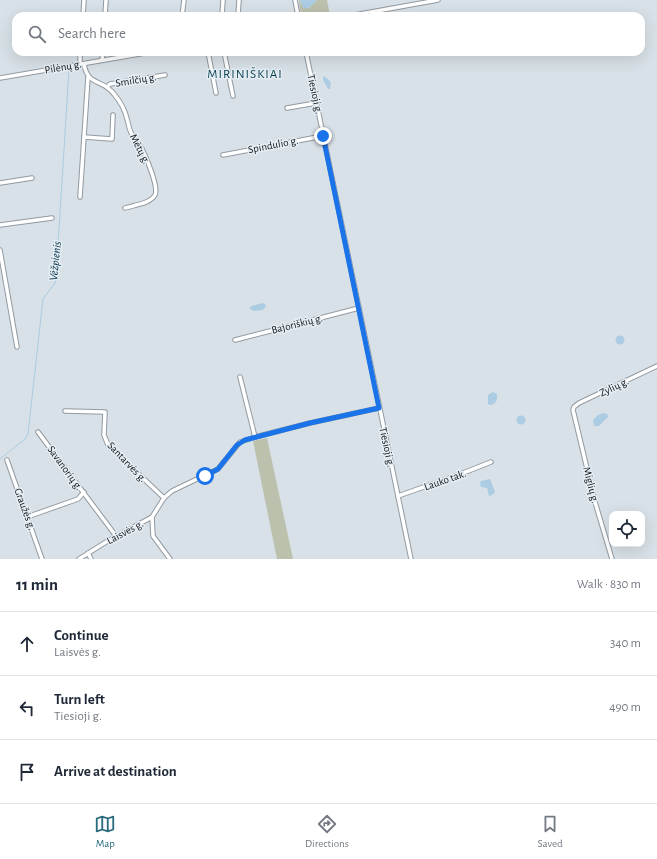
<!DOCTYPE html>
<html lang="en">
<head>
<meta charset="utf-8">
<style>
  body { margin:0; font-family:"Alegreya Sans",sans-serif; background:#f6f6f7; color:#1f2937 }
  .controls { position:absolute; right:12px; bottom:12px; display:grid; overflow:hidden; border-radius:8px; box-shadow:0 4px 16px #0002 }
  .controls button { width:36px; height:36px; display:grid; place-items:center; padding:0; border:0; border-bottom:1px solid #e0e1e3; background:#fff; color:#1f2937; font:20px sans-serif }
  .stop { position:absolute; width:12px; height:12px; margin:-9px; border:3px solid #1a73e8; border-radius:50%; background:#fff }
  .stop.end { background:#1a73e8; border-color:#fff; box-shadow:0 1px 4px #0008 }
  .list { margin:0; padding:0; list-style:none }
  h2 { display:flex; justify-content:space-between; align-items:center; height:52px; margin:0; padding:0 16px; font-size:17px }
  h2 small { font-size:13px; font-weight:400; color:#747a83 }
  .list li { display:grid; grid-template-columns:26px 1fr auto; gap:12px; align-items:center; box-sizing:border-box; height:64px; padding:0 16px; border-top:1px solid #e0e1e3 }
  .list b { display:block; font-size:15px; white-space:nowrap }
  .list p { margin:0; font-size:13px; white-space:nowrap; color:#747a83 }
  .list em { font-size:13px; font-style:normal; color:#747a83 }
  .icon { flex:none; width:22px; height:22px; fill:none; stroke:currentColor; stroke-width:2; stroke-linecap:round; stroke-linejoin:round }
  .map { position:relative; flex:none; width:657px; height:559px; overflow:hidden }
  .search { position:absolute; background:#fff; box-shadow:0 4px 16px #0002; left:12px; right:12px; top:12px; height:44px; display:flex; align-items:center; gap:10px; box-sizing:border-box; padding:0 14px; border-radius:12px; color:#747a83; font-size:15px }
  .sheet { height:244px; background:#fff }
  nav { display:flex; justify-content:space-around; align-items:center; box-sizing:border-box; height:56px; border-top:1px solid #e0e1e3; background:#fff; font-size:11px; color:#747a83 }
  nav a { display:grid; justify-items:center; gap:2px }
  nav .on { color:#2a6b7e }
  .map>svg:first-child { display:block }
</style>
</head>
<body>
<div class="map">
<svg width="657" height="559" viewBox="0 0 657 559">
  <rect width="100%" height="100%" fill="#d8e1e7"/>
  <!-- green -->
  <g fill="#bcc1ad">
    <path d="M299,0h1l1,4 8,4 8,-8h10l3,16h-27l-3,-6z"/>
    <path d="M267,438l26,121h-16l-24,-118z"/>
  </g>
  <!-- water -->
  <g fill="#abcce2">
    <path d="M300,0h17c-4,4 -8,10 -14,8z"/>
    <path d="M323,76l4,2 4,5 -1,6h-2l-5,-9z"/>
    <path d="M263,303l2,1 1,2 -3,4 -9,1 -4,-2v-2l1,-1z"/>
    <circle cx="620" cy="340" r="4.5"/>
    <path d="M493,392l4,2v6l-3,4 -4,1 -2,-1v-9z"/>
    <path d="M603,413l4,1 1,3 -9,9h-5l-1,-6 5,-5z"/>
    <circle cx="521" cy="420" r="4.5"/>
    <path d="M490,479l5,13 -3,3 -3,1 -2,-8 -6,-1 -1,-4 1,-2z"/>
  </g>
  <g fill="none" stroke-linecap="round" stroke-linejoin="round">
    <!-- stream -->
    <path stroke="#abcce2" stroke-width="1" d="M0,459l25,-20 3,-5 15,-135 12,-16 5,-67v-3l9,-143"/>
    <defs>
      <g id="minor">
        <path d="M295,0l3,16"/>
        <path d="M83,16l1,-16"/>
        <path d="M105,16l1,-16"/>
        <path d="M182,16l2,-16"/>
        <path d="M222,16l1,-16"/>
        <path d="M238,16l1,-16"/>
        <path d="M349,16l89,-16"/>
        <path d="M208,52l8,41"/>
        <path d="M224,52l9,44"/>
        <path d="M306,52l105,507"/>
        <path d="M102,60l1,-8"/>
        <path d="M80,64v-12"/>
        <path d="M84,64c4,23 18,14 30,30 6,7 11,16 13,25 2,6 2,12 6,17 2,5 6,8 9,13 4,8 17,38 13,46 -5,9 -21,10 -30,13"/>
        <path d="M0,78l151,-26"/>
        <path d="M107,87l3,-3 55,-9"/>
        <path d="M287,108l29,-5"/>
        <path d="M84,137l28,2 1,-24"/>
        <path d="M223,155l100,-19"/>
        <path d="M0,183l32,-5"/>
        <path d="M80,197l8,-120"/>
        <path d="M0,225l52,-7"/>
        <path d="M0,250l17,97"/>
        <path d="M235,340l124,-32"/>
        <path d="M240,377l15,60"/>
        <path d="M65,411l40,1 -1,23 4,10 56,53"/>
        <path d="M38,432l78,104"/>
        <path d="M7,460l35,99"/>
        <path d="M398,496l60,-21 33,-13"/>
        <path d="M27,517l51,-18 6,-7"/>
        <path d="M152,517l1,19 17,23"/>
        <path d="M88,553l3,6"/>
        <path d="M79,559l27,-17 46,-25 12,-19 8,-7 46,-22 22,-27 15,-5 55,-14 69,-15"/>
        <path d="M612,559l-17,-57 -22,-92 1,-3 5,-4 78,-37"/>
      </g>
    </defs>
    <!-- minor casing -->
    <use href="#minor" stroke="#939aa1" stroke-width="5.5"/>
    <!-- minor -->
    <use href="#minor" stroke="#fff" stroke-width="3.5"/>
  </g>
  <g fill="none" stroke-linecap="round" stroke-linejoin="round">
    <!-- route -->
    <path stroke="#1a73e8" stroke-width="5" d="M205,476l13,-7 19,-24 8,-5 65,-17 69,-15 -56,-272"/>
  </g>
  <g text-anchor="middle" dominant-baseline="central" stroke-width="3" stroke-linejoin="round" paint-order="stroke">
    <!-- street labels -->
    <g font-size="11" fill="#14171a" stroke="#e6eef5">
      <text transform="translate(63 67) rotate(-10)">Pilėnų g.</text>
      <text transform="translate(136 80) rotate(-9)">Smilčių g.</text>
      <text transform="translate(315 94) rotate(78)">Tiesioji g.</text>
      <text transform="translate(273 145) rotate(-11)">Spindulio g.</text>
      <text transform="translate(140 149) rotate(63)">Mėtų g.</text>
      <text transform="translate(297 324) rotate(-14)">Bajoriškių g.</text>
      <text transform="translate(614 387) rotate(-25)">Zylių g.</text>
      <text transform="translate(387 447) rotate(78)">Tiesioji g.</text>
      <text transform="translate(127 462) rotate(46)">Santarvės g.</text>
      <text transform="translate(65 468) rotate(54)">Savanorių g.</text>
      <text transform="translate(445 480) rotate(-19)">Lauko tak.</text>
      <text transform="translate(591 485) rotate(76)">Miglių g.</text>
      <text transform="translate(25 509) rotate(70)">Graužės g.</text>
      <text transform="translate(125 532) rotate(-28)">Laisvės g.</text>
    </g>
    <!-- water labels -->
    <g font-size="12" font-style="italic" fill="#0b364d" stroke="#e6eef5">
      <text transform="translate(55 261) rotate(-84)">Vėžpienis</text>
    </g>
    <!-- quarter labels -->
    <g font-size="13" letter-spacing="1" fill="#043e4d" stroke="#e6eef5">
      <text x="245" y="74">MIRINIŠKIAI</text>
    </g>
  </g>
</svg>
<div class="controls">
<button><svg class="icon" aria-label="locate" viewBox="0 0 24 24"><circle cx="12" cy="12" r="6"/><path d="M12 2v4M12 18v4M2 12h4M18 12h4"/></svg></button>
</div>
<div class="stop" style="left:205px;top:476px"></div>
<div class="stop end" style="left:323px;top:136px"></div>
<div class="search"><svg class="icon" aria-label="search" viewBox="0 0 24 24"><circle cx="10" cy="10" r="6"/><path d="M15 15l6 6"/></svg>Search here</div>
</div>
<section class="sheet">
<h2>11 min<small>Walk · 830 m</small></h2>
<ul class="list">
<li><svg class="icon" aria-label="ahead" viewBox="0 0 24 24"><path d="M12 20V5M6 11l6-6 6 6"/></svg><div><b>Continue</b><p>Laisvės g.</p></div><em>340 m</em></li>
<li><svg class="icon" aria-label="left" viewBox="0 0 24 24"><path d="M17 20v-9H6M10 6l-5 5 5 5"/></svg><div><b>Turn left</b><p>Tiesioji g.</p></div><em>490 m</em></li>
<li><svg class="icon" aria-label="arrive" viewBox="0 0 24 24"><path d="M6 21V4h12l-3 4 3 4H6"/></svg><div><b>Arrive at destination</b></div></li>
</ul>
</section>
<nav>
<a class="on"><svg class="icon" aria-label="map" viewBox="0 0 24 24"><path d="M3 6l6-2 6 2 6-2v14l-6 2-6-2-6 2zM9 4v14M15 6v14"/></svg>Map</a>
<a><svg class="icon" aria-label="directions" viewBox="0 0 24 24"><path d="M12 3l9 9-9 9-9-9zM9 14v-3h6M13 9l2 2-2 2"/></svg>Directions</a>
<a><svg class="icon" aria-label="saved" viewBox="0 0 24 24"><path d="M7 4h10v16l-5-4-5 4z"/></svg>Saved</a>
</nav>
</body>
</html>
